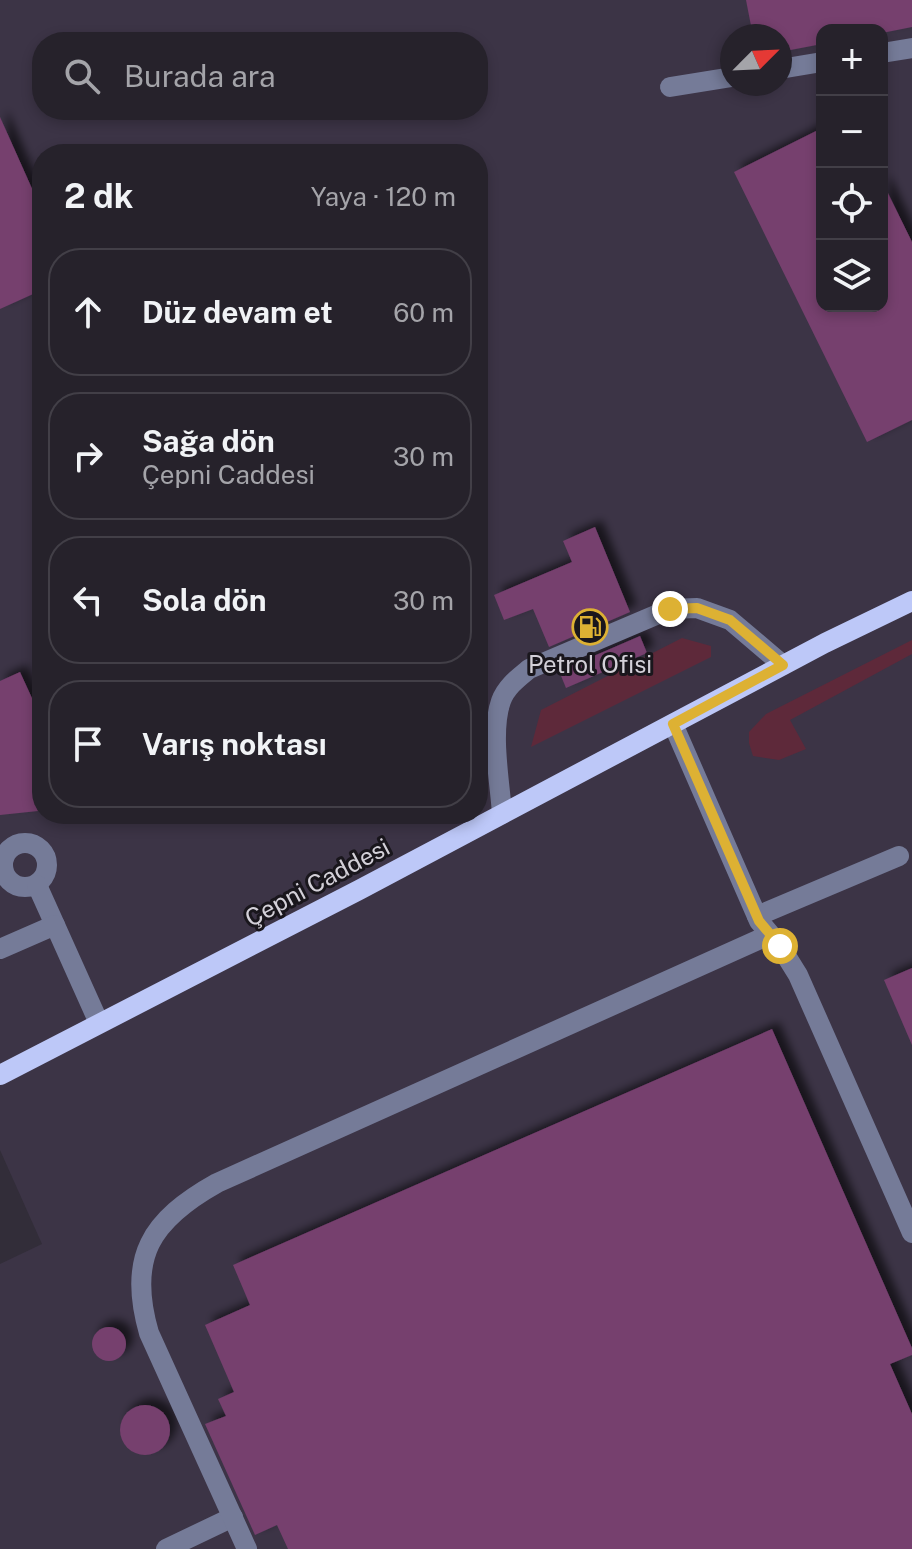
<!DOCTYPE html>
<html lang="tr">
<head>
<meta charset="utf-8">
<style>
  body { margin:0; font-family:"Public Sans",sans-serif; background:#2e2a33; color:#f1f3f6 }
  .controls { position:absolute; right:24px; top:24px; display:grid; overflow:hidden; border-radius:16px; box-shadow:0 4px 12px #0003 }
  .controls button { width:72px; height:72px; display:grid; place-items:center; padding:0; border:0; border-bottom:2px solid #423f47; background:#26222b; color:#f1f3f6; font:40px sans-serif }
  .compass { position:absolute; left:720px; top:24px; width:72px; height:72px; border-radius:50%; background:#26222b; box-shadow:0 4px 12px #0003; rotate:66deg }
  .stop { position:absolute; width:24px; height:24px; margin:-18px; border:6px solid #ddb133; border-radius:50%; background:#fff }
  .stop.end { background:#ddb133; border-color:#fff; box-shadow:0 2px 8px #0008 }
  .list { margin:0; padding:0; list-style:none }
  h2 { display:flex; justify-content:space-between; align-items:center; height:104px; margin:0; padding:0 32px; font-size:34px }
  h2 small { font-size:26px; font-weight:400; color:#a4a4a9 }
  .list li { display:grid; grid-template-columns:52px 1fr auto; gap:24px; align-items:center; box-sizing:border-box; height:128px; margin:0 16px 16px; padding:0 16px; border:2px solid #423f47; border-radius:32px }
  .list b { display:block; font-size:30px; white-space:nowrap }
  .list p { margin:0; font-size:26px; white-space:nowrap; color:#a4a4a9 }
  .list em { font-size:26px; font-style:normal; color:#a4a4a9 }
  .icon { flex:none; width:44px; height:44px; fill:none; stroke:currentColor; stroke-width:2; stroke-linecap:round; stroke-linejoin:round }
  .map { position:relative; flex:none; width:912px; height:1549px; overflow:hidden }
  .search { position:absolute; background:#26222b; box-shadow:0 4px 12px #0003; left:32px; top:32px; width:456px; height:88px; display:flex; align-items:center; gap:20px; box-sizing:border-box; padding:0 28px; border-radius:32px; color:#a4a4a9; font-size:30px }
  .panel { position:absolute; background:#26222b; box-shadow:0 4px 12px #0003; left:32px; top:144px; width:456px; height:680px; border-radius:32px }
  .map>svg:first-child { display:block }
</style>
</head>
<body>
<div class="map">
<svg width="912" height="1549" viewBox="0 0 912 1549">
  <defs>
    <filter id="shadow"><feDropShadow dx="7" dy="-7" stdDeviation="4" flood-color="#0009"/></filter>
  </defs>
  <rect width="100%" height="100%" fill="#322d39"/>
  <!-- built -->
  <path fill="#3c3446" fill-rule="evenodd" d="M0,0h912v1549h-912v-285l42,-20 -42,-94zM822,30h60v276h-60zM732,36h48v48h-48zM42,42h436v68h-436zM42,154h436v660h-436z"/>
  <!-- green -->
  <g fill="#5e293a">
    <path d="M682,638l29,8v11l-180,90 10,-37z"/>
    <path d="M912,640v14l-122,66 16,29 -27,11 -26,-4 -4,-13v-11l17,-18z"/>
  </g>
  <!-- building -->
  <g fill="#763f6e" filter="url(#shadow)">
    <path d="M746,0h166v27l-30,6v-3h-60v14l-42,8v-16h-27z"/>
    <path d="M0,117l42,94v79l-42,19z"/>
    <path d="M822,128v178h60v-125l30,61v178l-45,22 -133,-270z"/>
    <path d="M595,527l35,85 -81,35 -16,-38 -29,11 -10,-25 78,-33 -9,-21z"/>
    <path d="M640,636l7,17 -81,35 -7,-17z"/>
    <path d="M20,672l22,48v74l-9,4 5,13 -38,4v-134z"/>
    <path d="M912,968v77l-28,-65z"/>
    <path d="M772,1029l140,319v7l-22,9 22,50v135h-624l-11,-24 -22,10 -50,-111 21,-8 -8,-17 16,-7 -29,-67 45,-20 -17,-40z"/>
    <circle cx="109" cy="1344" r="17"/>
    <circle cx="145" cy="1430" r="25"/>
  </g>
  <g fill="none" stroke-linecap="round" stroke-linejoin="round">
    <!-- minor -->
    <g stroke="#757b98" stroke-width="20">
      <path d="M882,53l30,-5"/>
      <path d="M780,69l42,-7"/>
      <path d="M670,87l62,-10"/>
      <path d="M673,724l86,197 21,25 18,29 114,258"/>
      <path d="M502,814c-2,-32 -12,-82 -1,-113 5,-14 17,-23 28,-32l141,-60 27,-1 33,12 53,45"/>
      <circle cx="25" cy="865" r="22"/>
      <path d="M37,885l18,40"/>
      <path d="M757,916l142,-60"/>
      <path d="M0,949l55,-24 44,98"/>
      <path d="M166,1549l67,-32"/>
      <path d="M247,1549l-98,-216c-22,-76 2,-113 68,-150l552,-248"/>
    </g>
    <!-- major -->
    <path stroke="#bdc8f8" stroke-width="20" d="M0,1075l359,-185 466,-247 87,-42"/>
  </g>
  <g fill="none" stroke-linecap="round" stroke-linejoin="round">
    <!-- route -->
    <path stroke="#ddb133" stroke-width="10" d="M670,609l27,-1 33,12 53,45 -110,59 86,197 21,25"/>
  </g>
  <!-- icons -->
  <defs>
    <symbol id="fuel-ring" viewBox="-11 -11 22 22"><circle r="9.5" fill="#19161c" stroke="#ddb133" stroke-width="1.5"/><path d="M-5.5-6h7V0h2V4h1.3V-2.5L3-4.5l.8-.8L6-3V5H2.5V1h-1V6h-7ZM-4.2-4.7v3.2H.2V-4.7Z" fill="#ddb133"/></symbol>
  </defs>
  <g fill-rule="evenodd">
    <use href="#fuel-ring" x="570" y="607" width="40" height="40"/>
  </g>
  <g text-anchor="middle" dominant-baseline="central" stroke-width="6" stroke-linejoin="round" paint-order="stroke">
    <!-- poi labels -->
    <g font-size="24" fill="#d3d0d8" stroke="#19161c">
      <text x="590" y="664">Petrol Ofisi</text>
    </g>
    <!-- street labels -->
    <g font-size="24" fill="#d3d0d8" stroke="#19161c">
      <text transform="translate(317 882) rotate(-28)">Çepni Caddesi</text>
    </g>
  </g>
</svg>
<div class="controls">
<button>+</button>
<button>−</button>
<button><svg class="icon" aria-label="locate" viewBox="0 0 24 24"><circle cx="12" cy="12" r="6"/><path d="M12 2v4M12 18v4M2 12h4M18 12h4"/></svg></button>
<button><svg class="icon" aria-label="layers" viewBox="0 0 24 24"><path d="M12 4l9 5-9 5-9-5zM3 14l9 5 9-5"/></svg></button>
</div>
<svg class="compass" viewBox="-18 -18 36 36"><path d="M0-13l5 13h-10z" fill="#e53935"/><path d="M0 13l5-13h-10z" fill="#a4a4a9"/></svg>
<div class="stop" style="left:780px;top:946px"></div>
<div class="stop end" style="left:670px;top:609px"></div>
<div class="search"><svg class="icon" aria-label="search" viewBox="0 0 24 24"><circle cx="10" cy="10" r="6"/><path d="M15 15l6 6"/></svg>Burada ara</div>
<section class="panel">
<h2>2 dk<small>Yaya · 120 m</small></h2>
<ul class="list">
<li><svg class="icon" aria-label="ahead" viewBox="0 0 24 24"><path d="M12 20V5M6 11l6-6 6 6"/></svg><div><b>Düz devam et</b></div><em>60 m</em></li>
<li><svg class="icon" aria-label="right" viewBox="0 0 24 24"><path d="M7 20v-9h11M14 6l5 5-5 5"/></svg><div><b>Sağa dön</b><p>Çepni Caddesi</p></div><em>30 m</em></li>
<li><svg class="icon" aria-label="left" viewBox="0 0 24 24"><path d="M17 20v-9H6M10 6l-5 5 5 5"/></svg><div><b>Sola dön</b></div><em>30 m</em></li>
<li><svg class="icon" aria-label="arrive" viewBox="0 0 24 24"><path d="M6 21V4h12l-3 4 3 4H6"/></svg><div><b>Varış noktası</b></div></li>
</ul>
</section>
</div>
</body>
</html>
